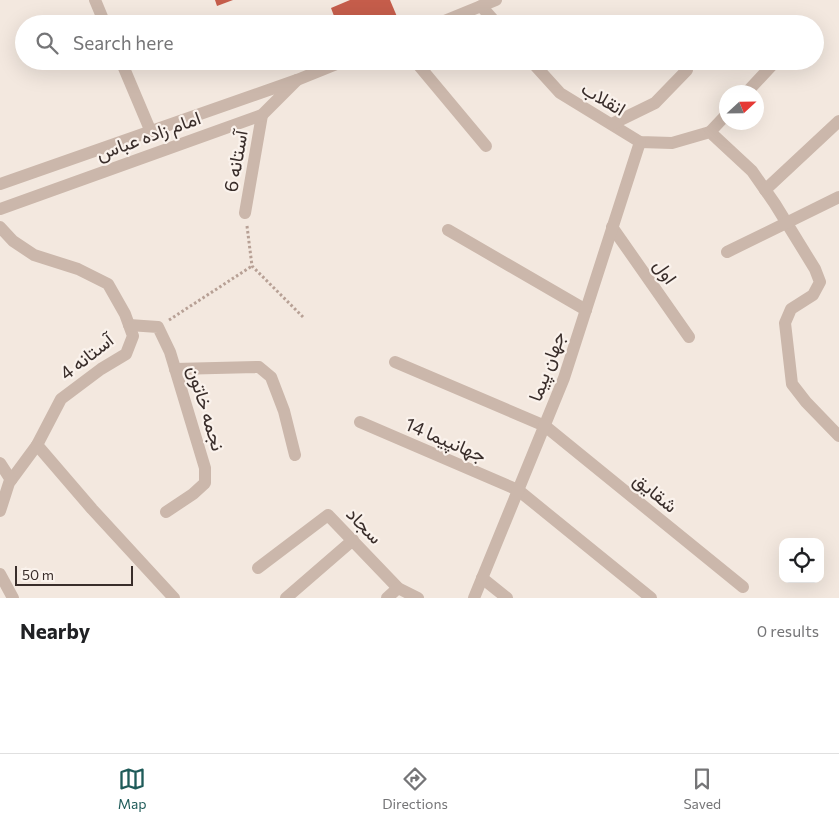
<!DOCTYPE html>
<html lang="en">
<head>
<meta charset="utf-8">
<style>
  body { margin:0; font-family:Commissioner,Vazirmatn,sans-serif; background:#f2f2f2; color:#202124 }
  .controls { position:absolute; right:15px; bottom:15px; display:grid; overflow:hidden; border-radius:10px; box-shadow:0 5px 20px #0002 }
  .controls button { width:45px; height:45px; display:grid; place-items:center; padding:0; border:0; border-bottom:1px solid #e0e0e0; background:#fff; color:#202124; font:25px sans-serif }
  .compass { position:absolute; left:719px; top:85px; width:45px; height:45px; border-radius:50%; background:#fff; box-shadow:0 5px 20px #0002; rotate:68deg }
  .scale { position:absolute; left:15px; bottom:12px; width:118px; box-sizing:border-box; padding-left:5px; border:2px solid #392d2a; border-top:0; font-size:14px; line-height:18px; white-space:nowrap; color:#392d2a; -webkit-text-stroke:4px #faf2ec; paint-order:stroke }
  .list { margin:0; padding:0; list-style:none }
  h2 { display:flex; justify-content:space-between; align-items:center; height:65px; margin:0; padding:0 20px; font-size:21px }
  h2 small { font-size:16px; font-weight:400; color:#757577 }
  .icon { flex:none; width:28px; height:28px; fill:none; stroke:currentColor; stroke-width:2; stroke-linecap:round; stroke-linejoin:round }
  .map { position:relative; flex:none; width:839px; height:598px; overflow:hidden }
  .search { position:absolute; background:#fff; box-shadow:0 5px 20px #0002; left:15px; right:15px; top:15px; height:55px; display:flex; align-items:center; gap:12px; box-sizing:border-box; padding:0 18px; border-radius:28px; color:#757577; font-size:19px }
  .sheet { height:155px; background:#fff }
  nav { display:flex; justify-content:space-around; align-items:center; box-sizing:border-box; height:70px; border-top:1px solid #e0e0e0; background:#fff; font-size:14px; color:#757577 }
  nav a { display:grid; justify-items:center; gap:2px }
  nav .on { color:#1f5b59 }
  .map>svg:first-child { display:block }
</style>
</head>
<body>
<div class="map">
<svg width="839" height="598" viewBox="0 0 839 598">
  <rect width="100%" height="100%" fill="#f3e8df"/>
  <!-- building -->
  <g fill="#c55d4b">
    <path d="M215,0h18l-16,6z"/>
    <path d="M350,0h40l8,19 -10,5h-51l-6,-16z"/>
  </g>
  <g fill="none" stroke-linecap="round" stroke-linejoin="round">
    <!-- path -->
    <g stroke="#b7a095" stroke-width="3" stroke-dasharray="2.5 2.5" stroke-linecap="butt">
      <path d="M247,226l5,40 51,51"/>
      <path d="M169,320l83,-54"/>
    </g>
    <!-- minor -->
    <g stroke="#cbb7ab" stroke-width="12">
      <path d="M95,0l10,24"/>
      <path d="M481,6l16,18"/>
      <path d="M121,61l30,71"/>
      <path d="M415,61l71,85"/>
      <path d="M531,61l29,32 80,49 32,1 38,-11 42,39 23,33 40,65 5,13 -7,13 -22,14 -6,14 7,61 14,18 33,34"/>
      <path d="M747,92l29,-31"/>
      <path d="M612,124l43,-21 32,-33"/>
      <path d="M710,132l16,-17"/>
      <path d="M765,190l74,-69"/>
      <path d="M245,213l17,-98"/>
      <path d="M0,227l13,14 21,14 44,14 30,15 17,30 8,22 -7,18 -25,15 -40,30 -24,46 -28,38 -9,28"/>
      <path d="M612,227l77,110"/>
      <path d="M448,230l138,80"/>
      <path d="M727,252l112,-55"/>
      <path d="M129,325l29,2 12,25 35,116v15l-12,11 -27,18"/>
      <path d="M395,362l150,64 198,161"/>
      <path d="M175,369l84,-2 12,10 13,34 11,44"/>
      <path d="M360,422l158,68 133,108"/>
      <path d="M37,445l55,64 82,89"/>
      <path d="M0,463l11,17"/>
      <path d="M258,568l70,-53 70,73 20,10"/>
      <path d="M0,574l13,24"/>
      <path d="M482,578l25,20"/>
      <path d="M286,598l67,-58"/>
      <path d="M387,598l11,-10"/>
    </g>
    <!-- tertiary -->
    <g stroke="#cbb7ab" stroke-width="12">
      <path d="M437,24l59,-24"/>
      <path d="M297,80l47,-19"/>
      <path d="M0,184l297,-104 -35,35 -262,94"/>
      <path d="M474,598l90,-220 76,-236"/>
    </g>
  </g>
  <g text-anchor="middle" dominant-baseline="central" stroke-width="4.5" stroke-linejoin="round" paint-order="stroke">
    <!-- street labels -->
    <g font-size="19" fill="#392d2a" stroke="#faf2ec">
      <text transform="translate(604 98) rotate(31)">انقلاب</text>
      <text transform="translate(148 135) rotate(-20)">امام زاده عباس</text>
      <text transform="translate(235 161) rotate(-80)">آستانه 6</text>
      <text transform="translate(666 271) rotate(55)">اول</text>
      <text transform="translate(86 356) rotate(-38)">آستانه 4</text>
      <text transform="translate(546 366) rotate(-70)">جهان پیما</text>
      <text transform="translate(207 408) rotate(73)">نجمه خاتون</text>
      <text transform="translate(446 439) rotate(23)">جهانپیما 14</text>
      <text transform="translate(656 492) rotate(39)">شقایق</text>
      <text transform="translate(365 525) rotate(46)">سجاد</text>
    </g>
  </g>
</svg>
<div class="controls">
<button><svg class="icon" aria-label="locate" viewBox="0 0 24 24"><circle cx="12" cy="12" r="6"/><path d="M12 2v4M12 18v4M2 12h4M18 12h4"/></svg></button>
</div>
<svg class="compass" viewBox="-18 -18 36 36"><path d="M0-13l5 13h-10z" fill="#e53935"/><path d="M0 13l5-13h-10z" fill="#757577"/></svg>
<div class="scale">50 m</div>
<div class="search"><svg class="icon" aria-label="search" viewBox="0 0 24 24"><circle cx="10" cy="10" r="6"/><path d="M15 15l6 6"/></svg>Search here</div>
</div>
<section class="sheet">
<h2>Nearby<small>0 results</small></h2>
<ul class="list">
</ul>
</section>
<nav>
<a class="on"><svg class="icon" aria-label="map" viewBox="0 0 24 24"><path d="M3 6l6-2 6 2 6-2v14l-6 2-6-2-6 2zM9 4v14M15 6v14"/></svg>Map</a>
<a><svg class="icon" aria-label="directions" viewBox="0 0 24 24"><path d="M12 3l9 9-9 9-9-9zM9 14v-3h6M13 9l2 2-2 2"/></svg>Directions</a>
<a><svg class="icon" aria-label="saved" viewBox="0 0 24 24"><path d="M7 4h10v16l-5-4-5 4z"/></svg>Saved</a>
</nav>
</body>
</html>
